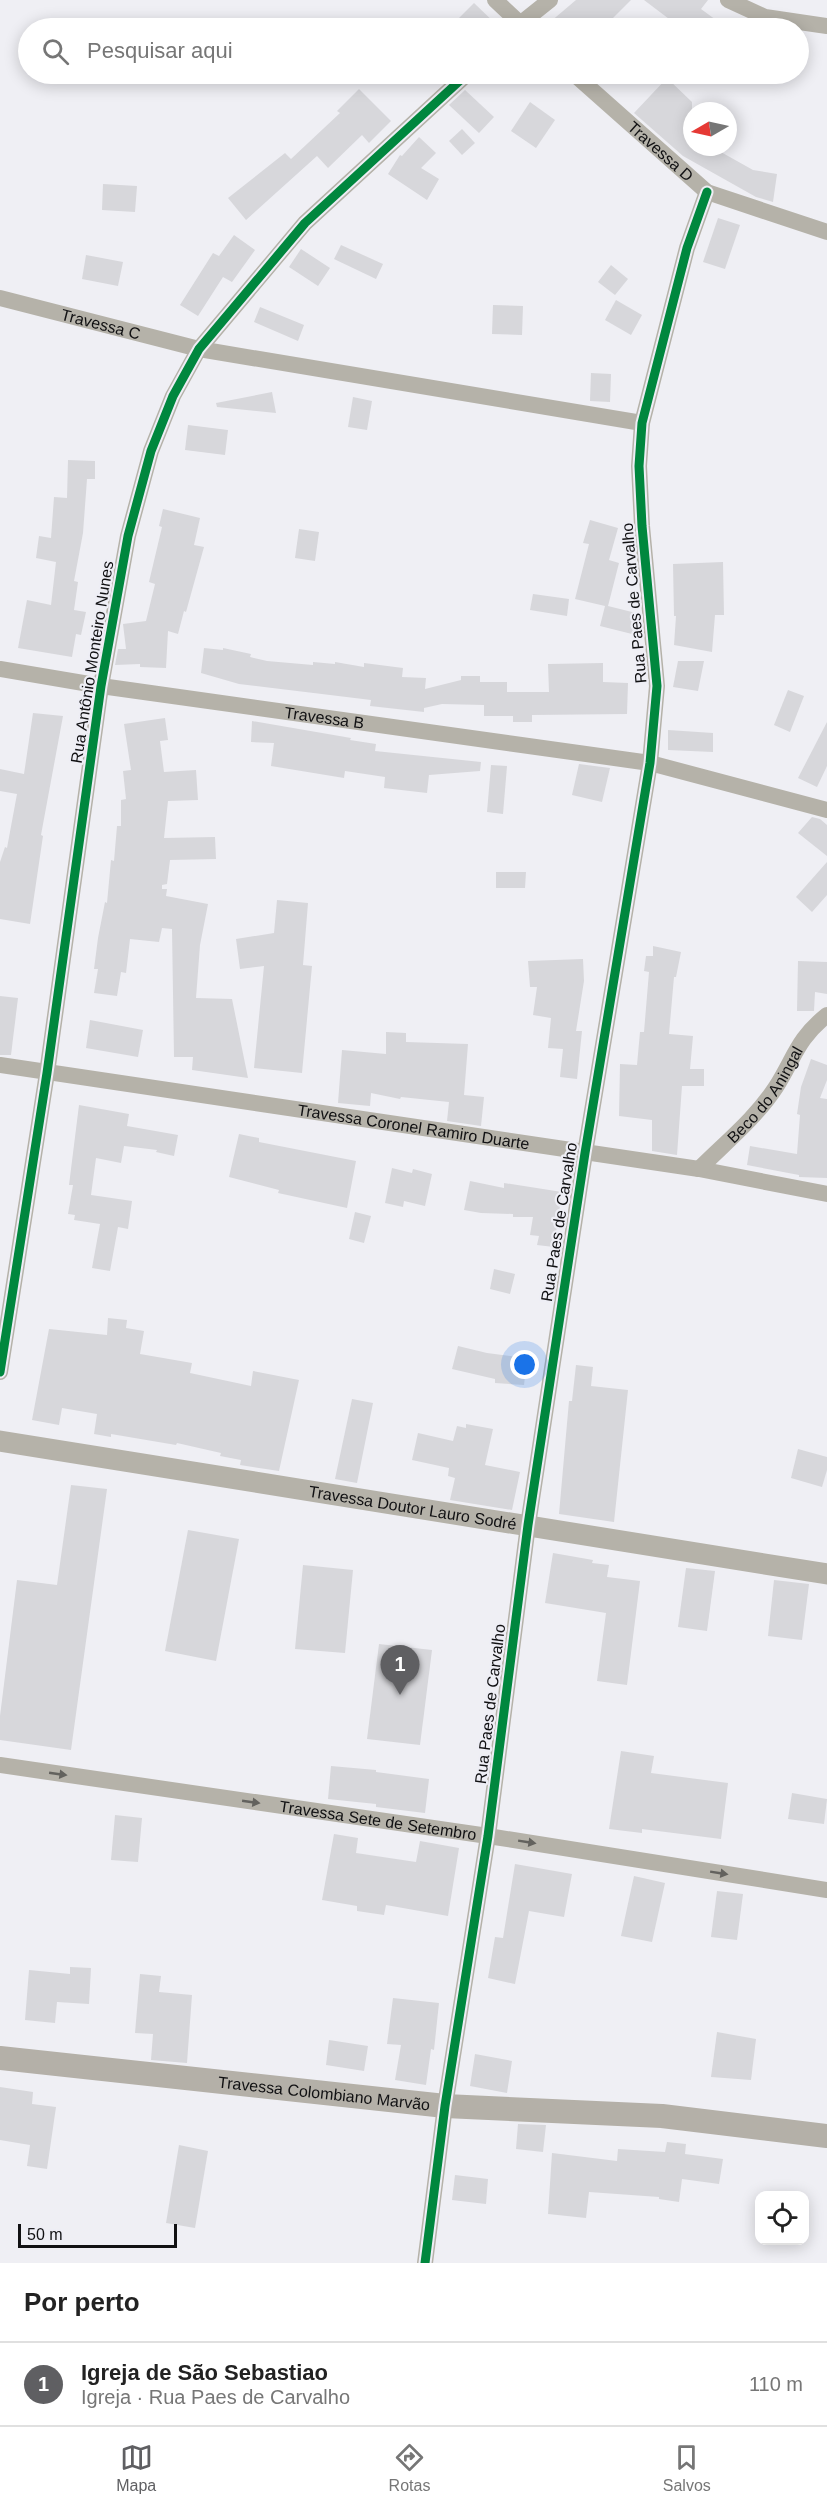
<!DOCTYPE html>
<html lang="pt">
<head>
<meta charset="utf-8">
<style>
  body { margin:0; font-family:Helvetica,sans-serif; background:#f6f6f6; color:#222 }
  .controls { position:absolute; right:18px; bottom:18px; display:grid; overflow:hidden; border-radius:12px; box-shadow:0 3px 15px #0003 }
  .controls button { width:54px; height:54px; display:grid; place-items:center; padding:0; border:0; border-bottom:2px solid #e0e0e0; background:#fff; color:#222; font:30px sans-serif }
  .compass { position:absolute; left:683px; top:102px; width:54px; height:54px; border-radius:50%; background:#fff; box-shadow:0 3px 15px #0003; rotate:261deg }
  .scale { position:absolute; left:18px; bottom:15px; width:159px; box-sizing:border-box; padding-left:6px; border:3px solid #111113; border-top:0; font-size:16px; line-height:21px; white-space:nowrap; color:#111113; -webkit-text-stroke:4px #eeeef5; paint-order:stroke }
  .you { position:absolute; left:525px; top:1365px; width:21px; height:21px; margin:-15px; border:4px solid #fff; border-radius:50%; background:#1a73e8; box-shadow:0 0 0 9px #1a73e833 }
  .badge { display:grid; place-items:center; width:39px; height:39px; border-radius:50%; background:#5f5f62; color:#fff; font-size:20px; font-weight:700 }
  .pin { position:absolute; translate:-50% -50px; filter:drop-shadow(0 2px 3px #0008) }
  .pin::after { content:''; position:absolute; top:32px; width:21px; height:18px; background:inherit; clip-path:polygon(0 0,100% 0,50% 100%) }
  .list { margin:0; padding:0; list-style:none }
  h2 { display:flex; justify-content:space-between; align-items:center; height:78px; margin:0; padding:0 24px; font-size:26px }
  h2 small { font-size:20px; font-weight:400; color:#767676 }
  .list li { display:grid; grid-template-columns:39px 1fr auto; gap:18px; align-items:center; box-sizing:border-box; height:84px; padding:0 24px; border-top:2px solid #e0e0e0 }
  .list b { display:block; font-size:22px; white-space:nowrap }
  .list p { margin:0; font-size:20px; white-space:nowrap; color:#767676 }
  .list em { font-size:20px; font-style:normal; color:#767676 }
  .icon { flex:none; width:33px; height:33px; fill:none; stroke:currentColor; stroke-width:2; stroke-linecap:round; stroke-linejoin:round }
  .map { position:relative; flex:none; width:827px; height:2263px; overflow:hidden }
  .search { position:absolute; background:#fff; box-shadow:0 3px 15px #0003; left:18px; right:18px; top:18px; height:66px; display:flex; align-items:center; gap:15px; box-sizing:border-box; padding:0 21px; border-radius:33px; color:#767676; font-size:22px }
  .sheet { height:162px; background:#fff }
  nav { display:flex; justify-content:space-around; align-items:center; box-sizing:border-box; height:84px; border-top:2px solid #e0e0e0; background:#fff; font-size:16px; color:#767676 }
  nav a { display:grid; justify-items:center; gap:3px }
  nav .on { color:#5f5f62 }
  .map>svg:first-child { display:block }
</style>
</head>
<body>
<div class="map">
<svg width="827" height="2263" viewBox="0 0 827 2263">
  <rect width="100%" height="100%" fill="#efeff4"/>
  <!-- building -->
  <g fill="#d7d7db">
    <path d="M576,0h55l-28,28h-60z"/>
    <path d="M644,0h64l-7,9 26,19h-46z"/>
    <path d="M474,3l26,25h-51z"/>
    <path d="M667,78l25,24v45h20l41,23 24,4 -4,28 -17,-5 -73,-41 -49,-43z"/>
    <path d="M359,89l32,32 -22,22 -7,-8 -34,33 -11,-12 -71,64 -18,-22 57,-45 6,6 49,-46 -3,-2z"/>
    <path d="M465,90l29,27 -15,16 -30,-28z"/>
    <path d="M530,102l25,18 -19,28 -25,-17z"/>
    <path d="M462,129l13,14 -13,12 -13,-14z"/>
    <path d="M419,137l17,16 -15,15 18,11 -12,21 -39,-26 12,-19 2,1z"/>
    <path d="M103,184l34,2 -2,26 -33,-2z"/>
    <path d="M718,218l22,7 -15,44 -22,-7z"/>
    <path d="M234,235l21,15 -23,32 -9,-5 -25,39 -18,-11 33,-52 6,3z"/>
    <path d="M341,245l42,19 -7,15 -42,-20z"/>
    <path d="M301,249l29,19 -12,18 -29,-19z"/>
    <path d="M86,255l37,7 -5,24 -36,-7z"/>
    <path d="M611,265l17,14 -13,16 -17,-13z"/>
    <path d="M616,300l26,15 -11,20 -26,-15z"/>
    <path d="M493,305l30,1 -1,29 -30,-1z"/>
    <path d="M260,307l44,18 -6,16 -44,-19z"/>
    <path d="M591,373l20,1 -1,28 -20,-1z"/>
    <path d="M272,392l4,21 -59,-6 -1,-4z"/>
    <path d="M353,397l19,4 -5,29 -19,-3z"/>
    <path d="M188,425l40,5 -3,25 -40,-5z"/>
    <path d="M68,460l27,1v18h-8l-4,54 -9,48 4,1 -4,28 12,2 -5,23 -5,-1 -4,23 -54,-9 9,-48 24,5 5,-43 -20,-4 3,-22 12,2 3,-41 13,1z"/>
    <path d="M163,509l37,9 -6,27 10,2 -18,65 -2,-1 -6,23 -10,-3 -2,37 -26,-1v-3l-25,1 3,-16h8l-3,-25 23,-3 9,-37 -6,-2 13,-55 -3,-1z"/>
    <path d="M590,520l28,8 -9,32 10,3 -11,43 32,8 -4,21 -36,-9 5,-20 -30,-7 14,-55 -6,-1z"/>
    <path d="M299,529l20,3 -4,29 -20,-3z"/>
    <path d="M723,562l1,53h-9l-3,37 -38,-7 2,-29h-2l-1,-52z"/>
    <path d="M533,594l36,5 -2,17 -37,-6z"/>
    <path d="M204,648l19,2v-2l28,6 -1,3 17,4 46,4v-3l22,2v-2l29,5v-4l39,5 -1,9 24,1 -1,11 36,-9v-4h19v6h27v10h42l-1,-28 55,-1v19l25,1 -1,31 -95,1v7h-19v-6h-29v-11l-42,-1 -18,4v4l-54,-6 1,-6 -132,-16 -38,-11z"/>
    <path d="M678,661h26l-6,30 -25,-4z"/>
    <path d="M788,690l16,6 -14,36 -16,-7z"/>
    <path d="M33,713l30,3 -22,119 2,1 -13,88 -30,-5v-57l5,-15 2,1 10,-54 -17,-3v-22l24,5z"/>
    <path d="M165,718l3,22 -8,1 4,31 32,-2 2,30 -30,1 -4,37 51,-1 1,22 -46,1 -3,24 -5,1v4h5l-1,7 42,8 -8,41 -4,53 36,1 16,79 -56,-8 1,-13h-19l-2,-128 -10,-1 -3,14 -29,-3 -4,34 -5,-1 -4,24 -23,-3 4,-24h-4l4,-31 7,-36 2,1 4,-43 3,1 3,-35h4v-26l5,-1 -3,-28 8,-1 -7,-46z"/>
    <path d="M252,721l99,17 -1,2 26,4 -1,7 106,11 -1,9 -51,4 -2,18 -43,-5 1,-11 -40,-6 -1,7 -73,-12 3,-23 -23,-1z"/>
    <path d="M827,722v44l-10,21 -19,-9z"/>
    <path d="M668,730l45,3v19l-45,-2z"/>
    <path d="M579,764l31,4 -8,34 -30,-7z"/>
    <path d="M491,765l16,1 -4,48 -16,-2z"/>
    <path d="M812,817l8,2 7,6v31l-29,-23z"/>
    <path d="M827,862v33l-15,17 -16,-15z"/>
    <path d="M496,872h30l-1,16h-29z"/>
    <path d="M277,900l31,3 -5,62 9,1 -10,107 -48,-5 10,-102 -24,3 -4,-30 38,-6z"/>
    <path d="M653,946l28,6 -5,25h-2l-5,57 24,2 -3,33h14v17h-22l-5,69 -25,-4v-31l-33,-4 1,-52 17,1 3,-33h4l5,-60 -5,-1 2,-15h7z"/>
    <path d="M583,959l1,22 -8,50h6l-5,48 -17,-2 3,-28 -15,-1 3,-30 -18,-3 4,-28h-7l-2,-26z"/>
    <path d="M798,961l29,1v32l-12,-2 -1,19h-17z"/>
    <path d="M0,996l18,2 -7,57h-11z"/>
    <path d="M90,1020l53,10 -5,27 -52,-9z"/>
    <path d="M386,1032l20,1v9l62,2 -4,51 20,2 -3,29 -34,-5 2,-19 -48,-5 -1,2 -29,-6 -1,13 -32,-3 4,-53 44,4z"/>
    <path d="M811,1059l16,6v15l-7,18 7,1v79l-28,-1v-2l-52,-10 3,-19 47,8 3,-39 -3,-1 4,-27z"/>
    <path d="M79,1105l50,9 -2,12 51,9 -4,21 -18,-4 1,-2 -33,-4 -3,17 -25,-5 -5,37 41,6 -4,28 -10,-2 -8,44 -18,-3 8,-44 -26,-4 1,-5 -7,-1 5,-29h-4z"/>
    <path d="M239,1134l20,4v4l97,19 -9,47 -69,-15 1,-3 -50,-13z"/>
    <path d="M392,1168l20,5 1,-4 19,5 -7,32 -21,-5 -1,6 -18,-4z"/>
    <path d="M470,1181l34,7v-5l58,9 -8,55 -17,-2 2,-9 -9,-1 3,-18h-20v-3l-32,-1 -17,-3z"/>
    <path d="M355,1212l16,4 -7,27 -15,-4z"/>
    <path d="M494,1269l21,5 -5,20 -20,-5z"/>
    <path d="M108,1318l19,2 -1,8 18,3 -4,23 52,9 -2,10 61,13 2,-15 46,9 -20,91 -39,-6 1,-5 -21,-4 1,-3 -44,-10 -1,2 -65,-11v3l-17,-3 3,-20 -35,-6 -3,17 -27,-5 17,-91 58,6z"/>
    <path d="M458,1346l29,7 40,5 -3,27 -29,-2v-4l-43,-10z"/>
    <path d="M576,1365l17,2 -2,19 37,4 -14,132 -55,-8 10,-113h3z"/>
    <path d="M352,1399l21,4 -16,80 -22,-4z"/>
    <path d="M466,1424l27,5 -8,36 35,7 -8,38 -62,-10 5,-22 -7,-2 1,-8 -37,-8 6,-27 35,8 4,-15 9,2z"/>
    <path d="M798,1449l29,8v13l-5,17 -31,-9z"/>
    <path d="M71,1485l36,4 -36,261 -71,-10v-24l17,-136 40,5z"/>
    <path d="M188,1530l51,9 -23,122 -51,-10z"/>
    <path d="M553,1553l40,7 -1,3 17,2 -2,12 33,4 -13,104 -30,-4 9,-68 -61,-10z"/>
    <path d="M303,1565l50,5 -8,83 -50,-4z"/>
    <path d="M686,1568l29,3 -8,60 -29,-4z"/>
    <path d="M774,1580l35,4 -7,56 -34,-4z"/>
    <path d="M379,1644l53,6 -12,95 -53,-6z"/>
    <path d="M621,1751l33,5 -3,17 77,10 -7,56 -79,-10v4l-33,-4z"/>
    <path d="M331,1766l45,4v2l53,7 -4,34 -49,-6v-3l-48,-5z"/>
    <path d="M792,1793l35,6 -3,25 -36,-5z"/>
    <path d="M115,1815l27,3 -4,44 -27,-2z"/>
    <path d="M334,1834l24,4 -2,15 60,9 4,-21 39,7 -11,68 -62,-11 -2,10 -27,-4v-5l-35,-6z"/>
    <path d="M515,1864l57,10 -8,43 -35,-6 -14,73 -27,-6 7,-41 8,1z"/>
    <path d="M634,1876l31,7 -13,59 -31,-6z"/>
    <path d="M717,1891l26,3 -6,46 -26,-3z"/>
    <path d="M70,1967l21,1 -2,36 -32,-2 -2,21 -30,-3 4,-50 41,4z"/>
    <path d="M140,1974l21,2 -2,16 33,3 -5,68 -36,-3 2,-26 -18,-1z"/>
    <path d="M393,1998l46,5 -5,47 -3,-1 -5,36 -31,-5 6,-35 -14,-1z"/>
    <path d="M717,2032l39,7 -5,41 -40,-3z"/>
    <path d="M329,2040l39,6 -4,25 -38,-6z"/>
    <path d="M475,2054l37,7 -5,32 -37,-7z"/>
    <path d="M0,2087l33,5 -1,12 24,3 -9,62 -20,-3 3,-21 -30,-5z"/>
    <path d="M518,2124l28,1 -3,27 -27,-3z"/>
    <path d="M667,2142l19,2 -1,10 38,5 -4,25 -37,-5 -3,23 -20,-3v-2l-70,-5 -3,26 -38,-4 4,-61 65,8 1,-12 47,3z"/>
    <path d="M179,2145l29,6 -13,77 -29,-5z"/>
    <path d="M455,2175l33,4 -2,25 -34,-4z"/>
  </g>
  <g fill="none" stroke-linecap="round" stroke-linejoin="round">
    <!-- minor -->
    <g stroke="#b5b2a9" stroke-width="16">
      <path d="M495,0l30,28"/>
      <path d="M728,0l37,17 62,9"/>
      <path d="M515,28l35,-28"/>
      <path id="s1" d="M574,74l133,118 120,40"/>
      <path id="s2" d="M0,298l199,51 443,74"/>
      <path id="s3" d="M0,669l101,17 549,77 177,47"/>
      <path id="s4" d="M0,1065l699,104 128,25"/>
      <path id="s5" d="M699,1169c27,-27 56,-50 77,-82 19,-30 21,-48 51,-72"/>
      <path d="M0,1372l47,-299 54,-387 27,-150 23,-85 22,-55 26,-47 106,-126 162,-149"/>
      <path id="s6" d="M0,1765l488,71 339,54"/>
      <path d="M425,2263l20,-157 43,-270 40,-311 57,-372 65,-390 7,-77 -15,-160 -3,-60 3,-43 45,-175 20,-56"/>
    </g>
    <!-- tertiary -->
    <path stroke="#b5b2a9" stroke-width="21" id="s7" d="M0,1441l827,133"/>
    <!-- secondary -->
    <path stroke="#b4b0a8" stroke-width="24" id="s8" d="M0,2058l445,48 217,10 165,20"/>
    <defs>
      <g id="cycleway">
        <path d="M0,1372l47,-299 54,-387 27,-150 23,-85 22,-55 26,-47 106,-126 162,-149"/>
        <path d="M425,2263l20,-157 43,-270 40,-311 57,-372 65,-390 7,-77 -15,-160 -3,-60 3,-43 45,-175 20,-56"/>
      </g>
    </defs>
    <!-- cycleway casing -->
    <use href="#cycleway" stroke="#eeeef5" stroke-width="13"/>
    <!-- cycleway -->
    <use href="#cycleway" stroke="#00873e" stroke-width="9"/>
  </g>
  <!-- one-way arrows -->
  <defs><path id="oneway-solid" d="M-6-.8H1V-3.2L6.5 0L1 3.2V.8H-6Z" transform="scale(1.5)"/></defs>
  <g fill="#63625e">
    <use href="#oneway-solid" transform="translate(58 1774) rotate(8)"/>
    <use href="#oneway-solid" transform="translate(251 1802) rotate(8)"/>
    <use href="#oneway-solid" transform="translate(527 1842) rotate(9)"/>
    <use href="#oneway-solid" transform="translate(719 1873) rotate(9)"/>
  </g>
  <g text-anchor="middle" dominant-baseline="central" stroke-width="4.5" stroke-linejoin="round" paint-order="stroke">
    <!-- street labels -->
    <g font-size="16" fill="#111113" stroke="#eeeef5">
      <text stroke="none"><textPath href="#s1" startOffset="116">Travessa D</textPath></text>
      <text stroke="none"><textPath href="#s2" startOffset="104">Travessa C</textPath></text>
      <text transform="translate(634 603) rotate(-95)">Rua Paes de Carvalho</text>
      <text transform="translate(92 662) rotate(-81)">Rua Antônio Monteiro Nunes</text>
      <text stroke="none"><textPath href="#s3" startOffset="328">Travessa B</textPath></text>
      <text stroke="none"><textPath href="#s5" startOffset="100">Beco do Aningal</textPath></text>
      <text stroke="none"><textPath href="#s4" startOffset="418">Travessa Coronel Ramiro Duarte</textPath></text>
      <text transform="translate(559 1222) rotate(-81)">Rua Paes de Carvalho</text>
      <text stroke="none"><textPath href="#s7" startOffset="418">Travessa Doutor Lauro Sodré</textPath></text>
      <text transform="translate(490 1704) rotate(-83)">Rua Paes de Carvalho</text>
      <text stroke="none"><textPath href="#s6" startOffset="382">Travessa Sete de Setembro</textPath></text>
      <text stroke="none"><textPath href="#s8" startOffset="326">Travessa Colombiano Marvão</textPath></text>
    </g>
  </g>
</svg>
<div class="controls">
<button><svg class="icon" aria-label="locate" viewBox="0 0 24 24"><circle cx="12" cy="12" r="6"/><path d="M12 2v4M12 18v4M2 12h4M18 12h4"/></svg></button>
</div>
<svg class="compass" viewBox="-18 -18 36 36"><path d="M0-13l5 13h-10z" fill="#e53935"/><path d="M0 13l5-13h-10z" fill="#767676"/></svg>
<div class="scale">50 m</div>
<div class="you"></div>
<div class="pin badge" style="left:400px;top:1695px">1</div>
<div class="search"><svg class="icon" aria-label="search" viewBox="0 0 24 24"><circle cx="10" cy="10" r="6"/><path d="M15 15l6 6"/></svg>Pesquisar aqui</div>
</div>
<section class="sheet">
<h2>Por perto<small></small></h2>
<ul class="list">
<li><span class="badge">1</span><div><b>Igreja de São Sebastiao</b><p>Igreja · Rua Paes de Carvalho</p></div><em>110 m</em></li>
</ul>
</section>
<nav>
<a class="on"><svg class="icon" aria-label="map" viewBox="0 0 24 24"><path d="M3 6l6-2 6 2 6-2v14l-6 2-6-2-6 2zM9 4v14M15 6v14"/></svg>Mapa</a>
<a><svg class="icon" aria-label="directions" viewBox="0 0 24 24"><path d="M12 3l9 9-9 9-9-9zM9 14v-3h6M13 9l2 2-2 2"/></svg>Rotas</a>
<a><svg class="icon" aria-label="saved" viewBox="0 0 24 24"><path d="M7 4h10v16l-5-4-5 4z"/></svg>Salvos</a>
</nav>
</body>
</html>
